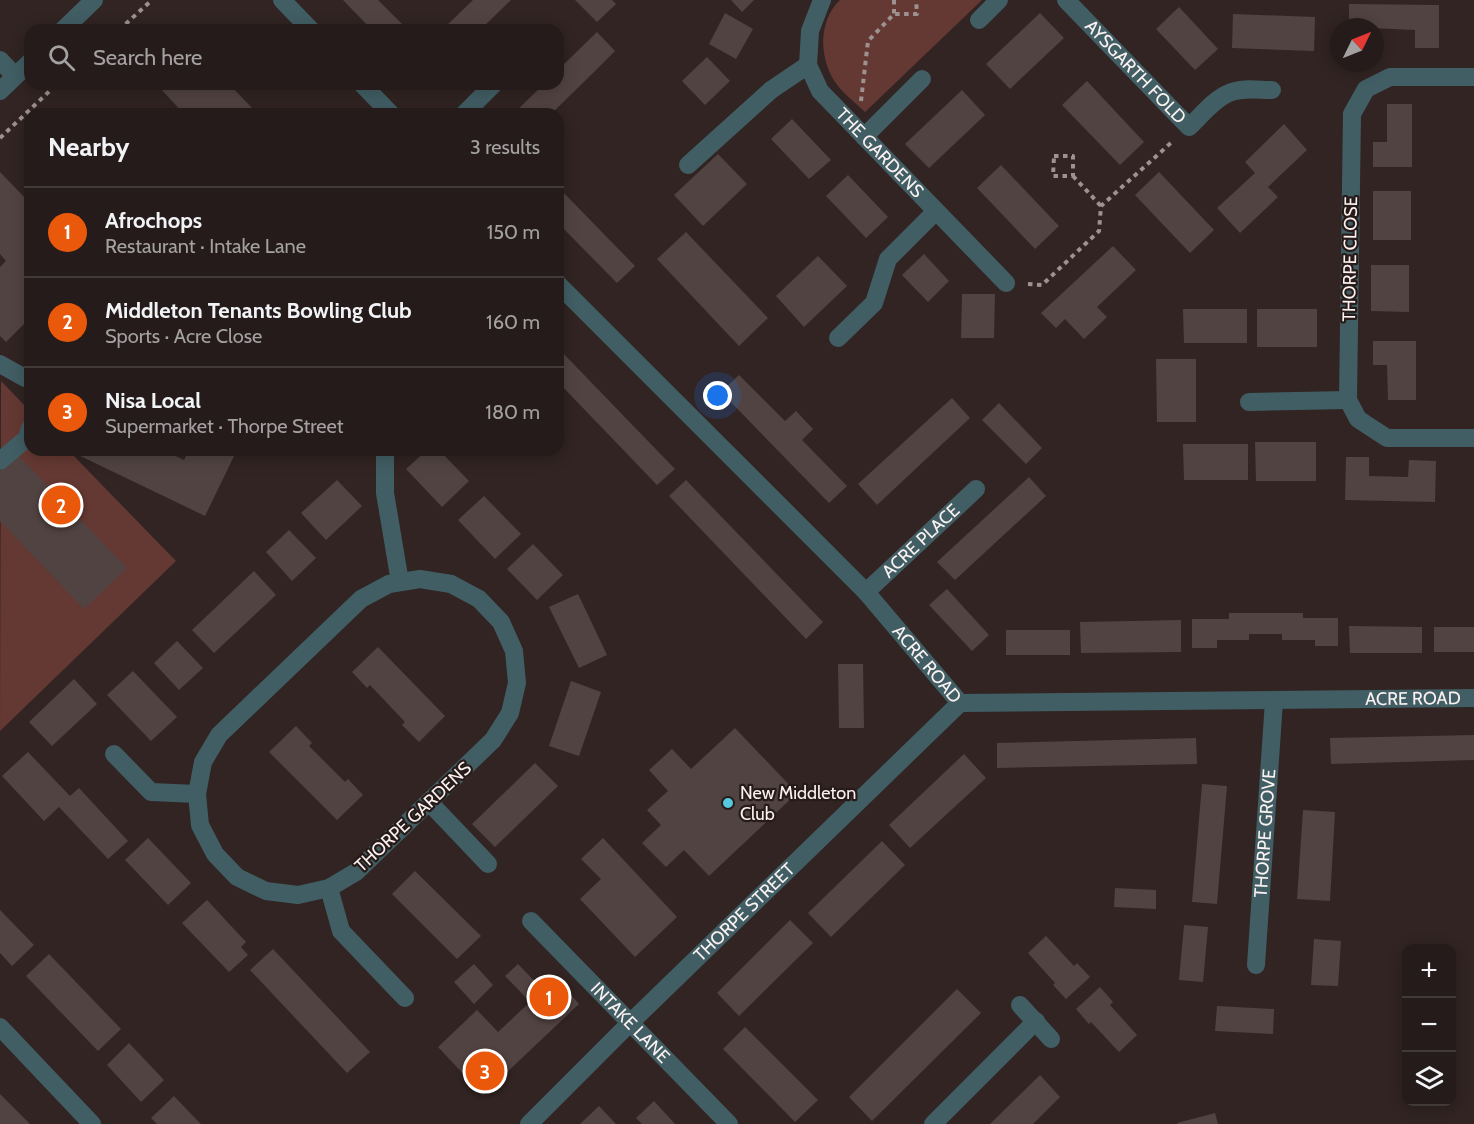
<!DOCTYPE html>
<html lang="en">
<head>
<meta charset="utf-8">
<style>
  body { margin:0; font-family:Cabin,sans-serif; background:#312827; color:#f1f3f6 }
  .controls { position:absolute; right:18px; bottom:18px; display:grid; overflow:hidden; border-radius:12px; box-shadow:0 3px 15px #0003 }
  .controls button { width:54px; height:54px; display:grid; place-items:center; padding:0; border:0; border-bottom:2px solid #423939; background:#251b1a; color:#f1f3f6; font:30px sans-serif }
  .compass { position:absolute; left:1330px; top:18px; width:54px; height:54px; border-radius:50%; background:#251b1a; box-shadow:0 3px 15px #0003; rotate:47deg }
  .you { position:absolute; left:718px; top:396px; width:21px; height:21px; margin:-15px; border:4px solid #fff; border-radius:50%; background:#1a73e8; box-shadow:0 0 0 9px #1a73e833 }
  .badge { display:grid; place-items:center; width:39px; height:39px; border-radius:50%; background:#ea580c; color:#fff; font-size:20px; font-weight:700 }
  .pin { position:absolute; translate:-50% -50%; border:3px solid #fff; box-shadow:0 2px 6px #0006 }
  .list { margin:0; padding:0; list-style:none }
  h2 { display:flex; justify-content:space-between; align-items:center; height:78px; margin:0; padding:0 24px; font-size:26px }
  h2 small { font-size:20px; font-weight:400; color:#a3a1a2 }
  .list li { display:grid; grid-template-columns:39px 1fr auto; gap:18px; align-items:center; box-sizing:border-box; height:90px; padding:0 24px; border-top:2px solid #423939 }
  .list b { display:block; font-size:22px; white-space:nowrap }
  .list p { margin:0; font-size:20px; white-space:nowrap; color:#a3a1a2 }
  .list em { font-size:20px; font-style:normal; color:#a3a1a2 }
  .icon { flex:none; width:33px; height:33px; fill:none; stroke:currentColor; stroke-width:2; stroke-linecap:round; stroke-linejoin:round }
  .map { position:relative; flex:none; width:1474px; height:1124px; overflow:hidden }
  .search { position:absolute; background:#251b1a; box-shadow:0 3px 15px #0003; left:24px; top:24px; width:540px; height:66px; display:flex; align-items:center; gap:15px; box-sizing:border-box; padding:0 21px; border-radius:18px; color:#a3a1a2; font-size:22px }
  .panel { position:absolute; background:#251b1a; box-shadow:0 3px 15px #0003; left:24px; top:108px; width:540px; height:348px; border-radius:18px }
  .map>svg:first-child { display:block }
</style>
</head>
<body>
<div class="map">
<svg width="1474" height="1124" viewBox="0 0 1474 1124">
  <rect width="100%" height="100%" fill="#312422"/>
  <!-- green -->
  <g fill="#653933">
    <path d="M840,0h142l-117,112c-9,-9 -20,-17 -27,-26 -19,-24 -21,-64 2,-86z"/>
    <path d="M1,381l29,30v39h38l108,111 -176,170z"/>
  </g>
  <!-- building -->
  <g fill="#514341">
    <path d="M343,0h35l30,30h-36z"/>
    <path d="M473,0h38l-31,30h-38z"/>
    <path d="M575,0h37l4,4 -19,18z"/>
    <path d="M731,0h23l-12,12z"/>
    <path d="M1349,4l90,1v43h-24v-18l-66,-3z"/>
    <path d="M1179,7l39,42 -23,21 -39,-41z"/>
    <path d="M725,13l28,16 -17,30 -27,-15z"/>
    <path d="M1040,13l24,25 -54,51 -24,-25z"/>
    <path d="M1233,14l82,3 -1,34 -82,-3z"/>
    <path d="M597,32l18,19 -22,22 -42,41h-38l31,-30h14v-14z"/>
    <path d="M707,57l23,24 -25,24 -23,-24z"/>
    <path d="M1087,81l57,61 -24,23 -58,-60z"/>
    <path d="M164,84h65l29,30h-74l-24,-26z"/>
    <path d="M962,90l23,25 -56,53 -24,-24z"/>
    <path d="M1387,104h25v63h-39v-25h14z"/>
    <path d="M792,119l39,41 -22,19 -38,-40z"/>
    <path d="M1284,124l23,26 -39,37 10,10 -38,36 -23,-25 38,-35 -10,-11z"/>
    <path d="M718,154l29,30 -44,42 -29,-31z"/>
    <path d="M1001,165l58,61 -24,23 -58,-61z"/>
    <path d="M0,172l30,31v115l-24,24 -6,-6v-69l6,-6 -6,-7z"/>
    <path d="M1159,172l55,58 -24,23 -55,-58z"/>
    <path d="M848,175l40,42 -22,21 -40,-42z"/>
    <path d="M558,187l77,79 -18,17 -59,-60z"/>
    <rect x="1373" y="191" width="38" height="49"/>
    <path d="M686,232l82,86 -29,28 -82,-87z"/>
    <path d="M1113,246l23,24 -39,37 10,10 -23,22 -19,-20 -9,9 -15,-15z"/>
    <path d="M924,254l25,27 -21,21 -26,-27z"/>
    <path d="M818,256l29,30 -43,41 -28,-31z"/>
    <path d="M1371,265h38v47l-38,-1z"/>
    <path d="M962,294h33l-1,44h-33z"/>
    <path d="M1183,309h64v34h-63z"/>
    <rect x="1257" y="309" width="60" height="38"/>
    <path d="M1373,341h43v59h-28l-1,-35h-14z"/>
    <path d="M558,348l117,121 -18,16 -99,-103z"/>
    <path d="M1156,359h40v63h-39z"/>
    <path d="M739,375l46,46 11,-10 17,18 -11,11 45,46 -18,17 -108,-111z"/>
    <path d="M952,398l18,20 -93,87 -19,-21z"/>
    <path d="M999,403l43,45 -16,16 -44,-44z"/>
    <path d="M1255,442h61v39h-60z"/>
    <path d="M1183,444h65v36h-64z"/>
    <path d="M73,450h90l21,10 5,-10h48l-32,66 -133,-64z"/>
    <path d="M427,450h12l30,31 -27,26 -36,-38z"/>
    <path d="M17,454l110,114 -43,41 -84,-88v-50z"/>
    <path d="M1346,457h23v19l39,1 1,-17 27,1 -1,41 -90,-2z"/>
    <path d="M1029,477l17,19 -91,84 -18,-18z"/>
    <path d="M337,480l25,26 -36,34 -25,-27z"/>
    <path d="M686,480l137,142 -17,17 -137,-143z"/>
    <path d="M484,496l37,38 -26,25 -37,-39z"/>
    <path d="M289,530l27,28 -24,23 -26,-29z"/>
    <path d="M533,544l30,31 -26,25 -30,-31z"/>
    <path d="M254,571l22,24 -62,58 -22,-23z"/>
    <path d="M947,589l42,46 -17,16 -43,-46z"/>
    <path d="M578,594l29,61 -28,13 -30,-61z"/>
    <path d="M1229,613h74v5h35v28h-23v-6h-33v-6h-33v6h-32v8h-25v-29h37z"/>
    <path d="M1181,620v32l-100,1 -1,-31z"/>
    <path d="M1349,626l73,1v26h-72z"/>
    <rect x="1434" y="627" width="40" height="25"/>
    <rect x="1006" y="630" width="64" height="25"/>
    <path d="M177,641l26,27 -24,22 -25,-27z"/>
    <path d="M378,647l67,69 -26,26 -17,-17 3,-3 -35,-37 -3,3 -15,-16z"/>
    <path d="M838,664h25l1,64h-25z"/>
    <path d="M133,671l44,46 -26,24 -44,-46z"/>
    <path d="M74,679l23,25 -45,42 -23,-24z"/>
    <path d="M571,681l30,11 -22,64 -30,-10z"/>
    <path d="M296,726l16,17 -3,3 36,36 3,-3 15,16 -26,25 -68,-68z"/>
    <path d="M735,728l62,65 -88,83 -25,-26 -18,17 -24,-24 19,-18 -14,-15 21,-19 -19,-21 23,-21 19,20z"/>
    <path d="M1474,735v25l-143,4 -1,-26z"/>
    <path d="M1196,738l1,26 -200,4v-25z"/>
    <path d="M28,752l42,44 9,-8 49,53 -20,18 -49,-52 -15,14 -42,-45z"/>
    <path d="M964,754l22,24 -76,70 -21,-23z"/>
    <path d="M535,763l23,23 -63,61 -23,-23z"/>
    <path d="M1202,784l25,2 -10,118 -25,-2z"/>
    <path d="M1303,810l32,2 -5,89 -33,-2z"/>
    <path d="M148,838l43,45 -23,22 -43,-45z"/>
    <path d="M603,838l74,79 -42,40 -55,-58 21,-20 -20,-20z"/>
    <path d="M882,841l23,24 -74,72 -23,-24z"/>
    <path d="M415,871l66,65 -24,23 -65,-65z"/>
    <path d="M1115,888l41,2v19l-42,-2z"/>
    <path d="M207,900l39,42 -5,5 7,8 -19,17 -47,-49z"/>
    <path d="M0,910l34,35 -22,21 -12,-13z"/>
    <path d="M790,920l23,23 -74,73 -22,-23z"/>
    <path d="M1184,925l24,2 -5,55 -24,-2z"/>
    <path d="M1046,936l28,30 3,-3 13,14 -24,22 -13,-14 2,-2 -27,-30z"/>
    <path d="M1314,939l27,2 -3,45 -27,-1z"/>
    <path d="M273,949l97,103 -23,21 -97,-103z"/>
    <path d="M49,954l72,75 -23,22 -72,-75z"/>
    <path d="M474,964l19,21 -19,19 -20,-22z"/>
    <path d="M518,964l26,27 13,-12 22,25 -96,91 -45,-48 39,-37 21,22 32,-30 -25,-26z"/>
    <path d="M1100,987l13,15 -3,3 27,30 -18,17 -28,-30 -2,2 -13,-15z"/>
    <path d="M957,989l24,24 -109,108 -23,-24z"/>
    <path d="M1217,1006l57,3 -1,25 -58,-3z"/>
    <path d="M745,1027l73,73 -23,22 -72,-73z"/>
    <path d="M129,1043l35,37 -23,22 -34,-37z"/>
    <path d="M1040,1075l20,22 -27,27h-43z"/>
    <path d="M0,1094l30,30h-30z"/>
    <path d="M174,1096l18,19 9,9h-44l-6,-6z"/>
    <path d="M654,1101l21,23h-33l-6,-6z"/>
    <path d="M599,1106l17,18h-36z"/>
    <path d="M1215,1113l3,11h-40l-1,-1z"/>
  </g>
  <g fill="none" stroke-linecap="round" stroke-linejoin="round">
    <!-- path -->
    <g stroke="#9d9290" stroke-width="4" stroke-dasharray="4.5 4.5" stroke-linecap="butt">
      <path d="M894,0v14"/>
      <path d="M119,30l33,-30"/>
      <path d="M861,101l7,-60 26,-27h23l-1,-14"/>
      <path d="M0,138l57,-54"/>
      <path d="M1054,156h19v20h-20z"/>
      <path d="M1073,176l28,30"/>
      <path d="M1028,284l14,1 57,-54 2,-25 72,-65"/>
    </g>
    <!-- minor -->
    <g stroke="#415e64" stroke-width="18">
      <path d="M282,0l29,30"/>
      <path id="s1" d="M822,0l-12,31 -2,34 12,26 186,192"/>
      <path id="s2" d="M1066,0l123,127c12,-11 25,-28 40,-34 13,-6 30,-3 43,-3"/>
      <path d="M979,20l20,-20"/>
      <path d="M63,30l31,-30"/>
      <path d="M0,60l15,16"/>
      <path d="M1474,77h-84l-24,12 -14,25 -4,286 10,19 29,19h87"/>
      <path d="M362,84l29,30"/>
      <path d="M0,91l30,-29"/>
      <path d="M464,114l30,-30"/>
      <path d="M864,137l58,-58"/>
      <path d="M688,165l83,-75 37,-25"/>
      <path id="s3" d="M558,284l308,308 94,111 514,-5"/>
      <path d="M838,338l36,-35 14,-44 48,-48"/>
      <path d="M0,364l25,14 5,-4"/>
      <path d="M1249,402l99,-2"/>
      <path d="M385,450v43l15,89"/>
      <path d="M0,461l27,-23 3,-10"/>
      <path d="M420,579l31,5 28,15 22,23 13,29 3,32 -7,30 -17,27 -137,132 -27,16 -31,7 -32,-4 -29,-14 -22,-23 -15,-29 -3,-31 6,-32 16,-27 142,-136 28,-15z"/>
      <path id="s4" d="M866,592l110,-103"/>
      <path d="M114,754l37,38 46,2"/>
      <path d="M429,802l59,62"/>
      <path d="M329,888l12,43 64,67"/>
      <path id="s5" d="M531,921l198,203"/>
      <path id="s6" d="M1256,965l18,-264"/>
      <path d="M1020,1005l31,34"/>
      <path d="M0,1027l92,97"/>
      <path id="s7" d="M529,1124l101,-101 330,-320"/>
      <path d="M933,1124l103,-103"/>
    </g>
  </g>
  <!-- markers -->
  <circle fill="#55cadf" stroke="#271b19" stroke-width="2" cx="728" cy="803" r="6"/>
  <g text-anchor="middle" dominant-baseline="central" stroke-width="4.5" stroke-linejoin="round" paint-order="stroke">
    <!-- street labels -->
    <g font-size="18" fill="#faf1f0" stroke="#271b19">
      <text stroke="none"><textPath href="#s2" startOffset="100">AYSGARTH FOLD</textPath></text>
      <text stroke="none"><textPath href="#s1" startOffset="182">THE GARDENS</textPath></text>
      <text transform="translate(1350 259) rotate(-89)">THORPE CLOSE</text>
      <text stroke="none"><textPath href="#s4" startOffset="75">ACRE PLACE</textPath></text>
      <text stroke="none"><textPath href="#s3" startOffset="530">ACRE ROAD</textPath></text>
      <text stroke="none"><textPath href="#s3" startOffset="1034">ACRE ROAD</textPath></text>
      <text transform="translate(413 817) rotate(-43)">THORPE GARDENS</text>
      <text stroke="none"><textPath href="#s6" startOffset="132">THORPE GROVE</textPath></text>
      <text stroke="none"><textPath href="#s7" startOffset="302">THORPE STREET</textPath></text>
      <text stroke="none"><textPath href="#s5" startOffset="142">INTAKE LANE</textPath></text>
    </g>
    <!-- poi labels -->
    <g font-size="18" fill="#faf1f0" stroke="#271b19" text-anchor="start">
      <text x="740" y="793">New Middleton<tspan x="740" dy="21">Club</tspan></text>
    </g>
  </g>
</svg>
<div class="controls">
<button>+</button>
<button>−</button>
<button><svg class="icon" aria-label="layers" viewBox="0 0 24 24"><path d="M12 4l9 5-9 5-9-5zM3 14l9 5 9-5"/></svg></button>
</div>
<svg class="compass" viewBox="-18 -18 36 36"><path d="M0-13l5 13h-10z" fill="#e53935"/><path d="M0 13l5-13h-10z" fill="#a3a1a2"/></svg>
<div class="you"></div>
<div class="pin badge" style="left:549px;top:997px">1</div>
<div class="pin badge" style="left:61px;top:505px">2</div>
<div class="pin badge" style="left:485px;top:1071px">3</div>
<div class="search"><svg class="icon" aria-label="search" viewBox="0 0 24 24"><circle cx="10" cy="10" r="6"/><path d="M15 15l6 6"/></svg>Search here</div>
<section class="panel">
<h2>Nearby<small>3 results</small></h2>
<ul class="list">
<li><span class="badge">1</span><div><b>Afrochops</b><p>Restaurant · Intake Lane</p></div><em>150 m</em></li>
<li><span class="badge">2</span><div><b>Middleton Tenants Bowling Club</b><p>Sports · Acre Close</p></div><em>160 m</em></li>
<li><span class="badge">3</span><div><b>Nisa Local</b><p>Supermarket · Thorpe Street</p></div><em>180 m</em></li>
</ul>
</section>
</div>
</body>
</html>
